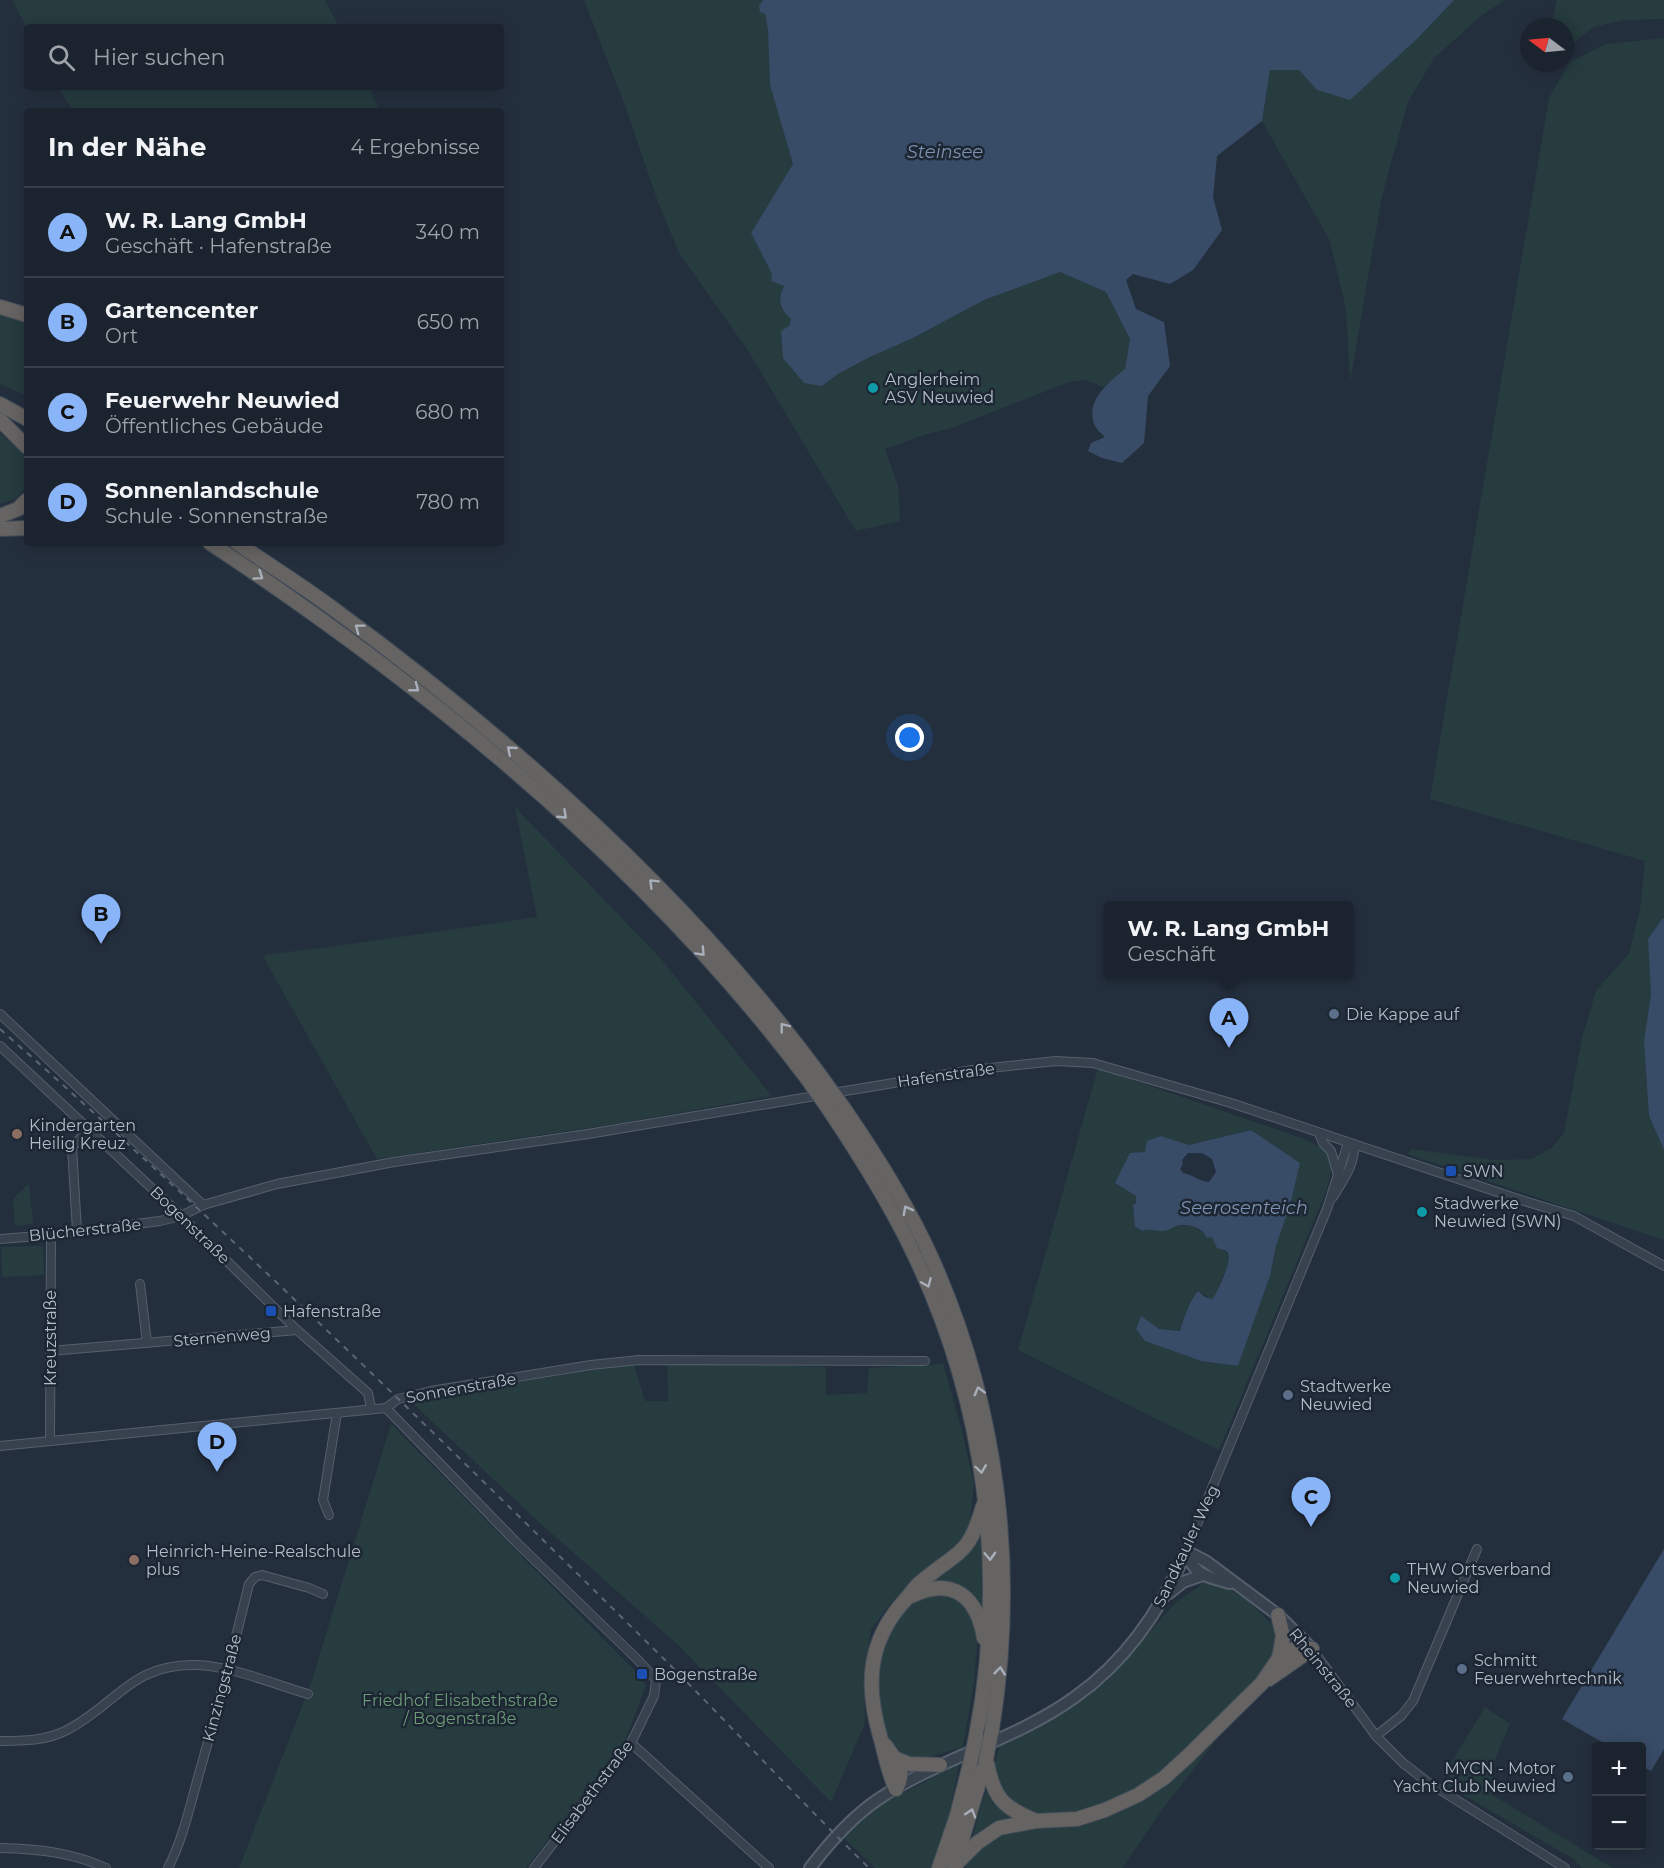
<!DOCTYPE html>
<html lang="de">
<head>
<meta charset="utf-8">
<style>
  body { margin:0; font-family:Montserrat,sans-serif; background:#282f3a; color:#f1f3f6 }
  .controls { position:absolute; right:18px; bottom:18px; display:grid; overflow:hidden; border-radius:6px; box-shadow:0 3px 15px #0003 }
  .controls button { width:54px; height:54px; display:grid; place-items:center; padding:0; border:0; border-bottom:2px solid #39404a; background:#1b232e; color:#f1f3f6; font:30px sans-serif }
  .compass { position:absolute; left:1520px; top:18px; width:54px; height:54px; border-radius:50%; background:#1b232e; box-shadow:0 3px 15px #0003; rotate:286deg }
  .you { position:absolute; left:910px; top:738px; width:21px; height:21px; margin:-15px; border:4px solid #fff; border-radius:50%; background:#1a73e8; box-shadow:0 0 0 9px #1a73e833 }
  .badge { display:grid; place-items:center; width:39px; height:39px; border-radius:50%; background:#8ab4f8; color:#111; font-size:20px; font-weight:700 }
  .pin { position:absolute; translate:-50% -50px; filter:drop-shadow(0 2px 3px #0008) }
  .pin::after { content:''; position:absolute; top:32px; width:21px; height:18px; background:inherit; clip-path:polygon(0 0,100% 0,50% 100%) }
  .popup { position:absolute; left:1104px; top:901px; width:249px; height:78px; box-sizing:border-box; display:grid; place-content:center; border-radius:6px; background:#1b232e; filter:drop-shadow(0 2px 4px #0005); font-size:20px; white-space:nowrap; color:#a0a4aa }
  .popup b { font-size:22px; color:#f1f3f6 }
  .popup::after { content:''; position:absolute; left:50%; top:100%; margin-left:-12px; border:12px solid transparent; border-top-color:#1b232e }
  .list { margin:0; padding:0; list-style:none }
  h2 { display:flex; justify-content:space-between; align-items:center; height:78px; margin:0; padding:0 24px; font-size:26px }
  h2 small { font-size:20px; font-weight:400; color:#a0a4aa }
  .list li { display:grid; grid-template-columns:39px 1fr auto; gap:18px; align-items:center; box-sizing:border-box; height:90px; padding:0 24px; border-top:2px solid #39404a }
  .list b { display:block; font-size:22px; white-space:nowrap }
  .list p { margin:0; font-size:20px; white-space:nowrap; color:#a0a4aa }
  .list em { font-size:20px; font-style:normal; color:#a0a4aa }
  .icon { flex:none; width:33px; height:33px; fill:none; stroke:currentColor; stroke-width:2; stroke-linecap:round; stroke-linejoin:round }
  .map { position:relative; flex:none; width:1664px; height:1868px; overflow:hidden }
  .search { position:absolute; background:#1b232e; box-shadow:0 3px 15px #0003; left:24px; top:24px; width:480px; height:66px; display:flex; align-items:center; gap:15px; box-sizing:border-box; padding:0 21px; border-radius:6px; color:#a0a4aa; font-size:22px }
  .panel { position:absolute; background:#1b232e; box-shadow:0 3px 15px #0003; left:24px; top:108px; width:480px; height:438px; border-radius:6px }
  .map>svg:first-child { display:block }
</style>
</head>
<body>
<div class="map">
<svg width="1664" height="1868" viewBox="0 0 1664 1868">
  <rect width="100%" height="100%" fill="#242f3e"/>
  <!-- green -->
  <g fill="#263c3f" fill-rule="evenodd">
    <path d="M12,0h313l14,27 -312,1z"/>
    <path d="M584,0h179l-4,6 6,8 3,16 2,55 23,79 -42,69 21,41 12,12 7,33 -2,7 33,60 16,-12 32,-17 43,-19 71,-38 76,-28 46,20 24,47 -5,30 -22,18 -18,-7 -16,2 -117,46 -28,7 -39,14 13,37 2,35 -44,10 -109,-182 -68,-96 -21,-51 -32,-94z"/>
    <path d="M1454,0h51l-23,15 -48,43 -26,44 -26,94 -32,186 -4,-73 -16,-68 -68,-120 8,-51h29l18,20 102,-53z"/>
    <path d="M1557,0h107v19l-40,1 -31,7 -28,23v-23h-14z"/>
    <path d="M1664,38v881h-2l-14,20 3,55 -7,47 5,75 15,34v90l-257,-86 5,-5 82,11 37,-1 22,-12 11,-15 18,-94 14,-47 33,-38 11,-43 5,-49 -215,-62 119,-701 21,-36 36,-18z"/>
    <path d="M58,87h311l11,24h-307z"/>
    <path d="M0,312l27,8v76l-27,-12z"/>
    <path d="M0,434l23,18 4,11 -2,24 -8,11 -17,6z"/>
    <path d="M515,807l146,152 111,137 -156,28 -239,35 -112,-199 -1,-5 65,-8 208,-30z"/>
    <path d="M1098,1068l207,71 29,16 -7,34 -108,261 -201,-100zM1251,1130l49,33 -9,39 -15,44 -6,30 -32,90 -37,-5 -56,-20 -9,-12 5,-13 18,13 21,2c2,-12 10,-31 18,-40l15,9 14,-33 2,-11 -17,-19 -20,-11h-18l-21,4 -5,-1 -5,2 -7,-3 -2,-11 2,-21 -20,-12 45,-48 28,9z"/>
    <path d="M29,1183l4,41 -18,2 -2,-27z"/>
    <path d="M43,1246l1,29 -42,2 -1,-30z"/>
    <path d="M667,1362l159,5v28l41,-2 2,-25 74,-4 20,70 11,51 -5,46 -23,27 -40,29 -21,23 -14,20 -7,45 1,48 -34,79 -154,-158 -135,-119 -134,-126 226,-35 11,37h23z"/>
    <path d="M391,1424l242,245 13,16 -20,54 -100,129h-287l71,-182z"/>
    <path d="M980,1527l3,87 -9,-14 -52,-12z"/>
    <path d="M1203,1580c32,7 54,26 74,51l-1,28c-57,59 -115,136 -200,154 -20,4 -39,4 -57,-6 -5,-3 -12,-6 -15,-10 -4,-6 -9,-20 -10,-26 0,-8 4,-19 6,-27l59,-29 48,-34 69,-79 24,-16z"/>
    <path d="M941,1593l25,11 12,28 -4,50 -11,65 -43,13 -20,-4 -12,-12 -11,-37 2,-46 6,-19 8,-17 17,-22 10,-6z"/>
    <path d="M1485,1707l25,17 -16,37 -3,33 122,74h-30l-11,-10 -124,-72 1,-20z"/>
    <path d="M1223,1731l-58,75 -43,62h-157l10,-17 35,-22 86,-11z"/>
    <path d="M959,1764l-9,49 -18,55h-57l-31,-30 32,-31z"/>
    <path d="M987,1785l33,33 -50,27z"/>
  </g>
  <!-- water -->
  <g fill="#394c67" fill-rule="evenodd">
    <path d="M763,0h691l-35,37 -69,63 -33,-10 -18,-20h-29l-8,51 -45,35 -4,41 9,33 -29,40 -23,14 -37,-10 -7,6 10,29 28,13 6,44 -22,30 -4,47 -22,20 -20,-5 -14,-7 3,-8 14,-6c-3,-3 -8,-7 -10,-11 -11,-25 14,-44 30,-57l5,-30 -24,-47 -46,-20 -76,28 -71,38 -43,19 -32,17 -16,12 -18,-3 -21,-25 -2,-27 8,-5 2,-7c-11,-10 -14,-19 -7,-33l-13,-5 1,-7 -21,-41 42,-69 -23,-79 -2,-55 -3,-16 -5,-2 -1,-6z"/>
    <path d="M1662,919h2v231l-15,-34 -5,-75 7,-47 -3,-55z"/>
    <path d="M1251,1130l49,33 -9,39 -15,44 -6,30 -32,90 -37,-5 -56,-20 -9,-12 5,-13 18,13 21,2c3,-12 10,-31 18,-40l7,6 8,2c4,-8 21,-40 14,-47 -3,-3 -7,-3 -10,-4l-5,-11 -5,1c-5,-11 -19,-15 -31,-12 -4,1 -8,5 -13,5 -8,0 -13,-3 -20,0l-8,-4 -2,-22 3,-2v-7l-21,-13 15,-30 15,-1 2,-11 14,-5 28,9zM1188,1153h14l10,6 4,13 -7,10c-10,-1 -16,-7 -26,-9l-3,-4 3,-5 -1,-4z"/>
    <path d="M1664,1549v200l-13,22 -9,-5v-20h-33l-47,-27z"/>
  </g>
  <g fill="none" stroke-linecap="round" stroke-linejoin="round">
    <defs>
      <g id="minor">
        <path d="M0,1014l203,191"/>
        <path d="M0,1046l174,163 123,121 71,63 3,15"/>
        <path d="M833,1093l139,-23 84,-9 37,2 138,40 290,97 53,16 90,50"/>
        <path d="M1319,1133l4,10 8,8 6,21"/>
        <path d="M1333,1197c10,-17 22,-32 21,-52"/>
        <path d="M77,1231l-5,-84 17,-18"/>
        <path d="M0,1239l51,-4 109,-14 21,-5 22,-11 74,-21 117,-22 194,-28 233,-39"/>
        <path d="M140,1284l7,59"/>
        <path d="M50,1351l247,-21"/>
        <path d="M386,1408l130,134 122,118 18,20 -2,16 -23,47 -97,125"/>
        <path d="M50,1441l1,-206"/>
        <path d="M0,1446l386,-38 12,-9 33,-8 160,-26 48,-5 286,1"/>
        <path d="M329,1515l-6,-15 14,-87"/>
        <path d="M1186,1551l141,-342 21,-66"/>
        <path d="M1312,1649l64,87 27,27 23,18 139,87"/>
        <path d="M1376,1736l25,-20 12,-15 64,-152"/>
        <path d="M0,1741c23,0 46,0 67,-11 49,-25 65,-67 129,-65 36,1 77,19 112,29"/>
        <path d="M631,1743l138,125"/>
        <path d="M0,1848c37,1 71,4 106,20"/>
        <path d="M168,1868c16,-31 23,-67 33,-101 17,-61 33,-121 48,-183l6,-7 7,-2 47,13 14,6"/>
      </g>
      <g id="tertiary">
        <path d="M1186,1551l21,11 71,53 34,34"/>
        <path d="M1186,1551c7,24 21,26 44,32"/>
        <path d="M1169,1593l14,-11 20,-7"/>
        <path d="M810,1868c19,-25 41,-50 67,-68 62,-42 137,-59 198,-103 51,-36 87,-89 111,-146"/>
      </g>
      <g id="trunk">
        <path d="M0,307l27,8"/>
        <path d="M0,404l27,15"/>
        <path d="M0,420l27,27"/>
        <path d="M0,516l18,-7 9,-9"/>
        <path d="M0,529l27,-1"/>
        <path d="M210,543c221,146 436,322 596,534"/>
        <path d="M237,543c32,22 66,43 98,67 178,131 352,285 484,464"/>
        <path d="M843,1107c33,48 65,98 89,152 66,148 86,310 60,470"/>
        <path d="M830,1111c30,45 58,89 81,137 74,151 97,323 65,488"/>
        <path d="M911,1596c41,-20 66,0 73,42"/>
        <path d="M1278,1615l5,21 -4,22"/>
        <path d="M1269,1679l43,-30"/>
        <path d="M885,1745c11,16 22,25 11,44"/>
        <path d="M894,1758l15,6 31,1"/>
        <path d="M987,1763c7,36 16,44 49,58"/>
        <path d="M896,1789c-8,-17 -11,-35 -16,-53 -15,-52 -12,-96 26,-137 5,-6 9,-12 15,-17 37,-32 47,-24 62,-76"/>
        <path d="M955,1863l31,-104"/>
        <path d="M954,1866l23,-23 22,-15 37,-7 41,-2 28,-9 33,-15 26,-17 24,-22 74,-73 17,-25 8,-7 13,-4 12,2"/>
        <path d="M939,1868l18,-53 13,-51"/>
      </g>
    </defs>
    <!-- minor casing -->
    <use href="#minor" stroke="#565f6c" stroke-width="10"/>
    <!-- tertiary casing -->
    <use href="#tertiary" stroke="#565f6c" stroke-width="14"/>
    <!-- trunk casing -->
    <use href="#trunk" stroke="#434c59" stroke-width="16"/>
    <!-- minor -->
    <use href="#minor" stroke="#38414e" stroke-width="8"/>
    <!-- tertiary -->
    <use href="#tertiary" stroke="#38414e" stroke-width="10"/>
    <!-- trunk -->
    <use href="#trunk" stroke="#656462" stroke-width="14"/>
    <!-- rail -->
    <path stroke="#5a6575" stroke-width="2" stroke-dasharray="6 6" stroke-linecap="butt" d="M0,1029c229,202 448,417 665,631 69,69 134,140 204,208"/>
    <defs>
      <g id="trunk-bridge">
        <path d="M819,1074l24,33"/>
        <path d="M806,1077l24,34"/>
        <path d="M986,1759l6,-30"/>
        <path d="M970,1764l6,-28"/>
      </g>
    </defs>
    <!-- trunk-bridge casing -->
    <use href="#trunk-bridge" stroke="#434c59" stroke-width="16" stroke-linecap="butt"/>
    <!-- trunk-bridge -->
    <use href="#trunk-bridge" stroke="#656462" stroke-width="14"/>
  </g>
  <!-- one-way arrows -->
  <defs><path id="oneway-chevron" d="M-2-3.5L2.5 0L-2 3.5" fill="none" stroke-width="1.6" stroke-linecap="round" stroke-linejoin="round" transform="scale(1.5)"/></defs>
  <g stroke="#a8afba">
    <use href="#oneway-chevron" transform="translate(259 576) rotate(35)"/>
    <use href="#oneway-chevron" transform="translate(359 628) rotate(-143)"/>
    <use href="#oneway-chevron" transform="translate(415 688) rotate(38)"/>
    <use href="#oneway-chevron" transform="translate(511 750) rotate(-139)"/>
    <use href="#oneway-chevron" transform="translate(563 815) rotate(43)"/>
    <use href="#oneway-chevron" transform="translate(653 883) rotate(-135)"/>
    <use href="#oneway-chevron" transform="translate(701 952) rotate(47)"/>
    <use href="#oneway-chevron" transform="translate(784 1027) rotate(-128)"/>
    <use href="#oneway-chevron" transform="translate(907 1210) rotate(-118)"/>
    <use href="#oneway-chevron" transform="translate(927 1283) rotate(67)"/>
    <use href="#oneway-chevron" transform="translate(979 1391) rotate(-105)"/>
    <use href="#oneway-chevron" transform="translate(981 1469) rotate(82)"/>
    <use href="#oneway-chevron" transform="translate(990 1556) rotate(87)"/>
    <use href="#oneway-chevron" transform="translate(1000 1671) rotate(-84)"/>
    <use href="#oneway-chevron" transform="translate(971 1813) rotate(-73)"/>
  </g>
  <!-- markers -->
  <g fill="#0f9aa8" stroke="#1d2633" stroke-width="2">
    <circle cx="873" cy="388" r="6"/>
    <circle cx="1422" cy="1212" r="6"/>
    <circle cx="1395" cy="1578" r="6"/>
  </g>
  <g fill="#5c6f8a" stroke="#1d2633" stroke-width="2">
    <circle cx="1334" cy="1014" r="6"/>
    <circle cx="1288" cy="1395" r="6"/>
    <circle cx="1462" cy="1669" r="6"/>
    <circle cx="1568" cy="1777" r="6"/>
  </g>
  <g fill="#8d6e63" stroke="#1d2633" stroke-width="2">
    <circle cx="17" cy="1134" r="6"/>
    <circle cx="134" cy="1560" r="6"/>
  </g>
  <g fill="#1a4fb4" stroke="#1d2633" stroke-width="2">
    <rect x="1445" y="1165" width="12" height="12" rx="3"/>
    <rect x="265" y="1305" width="12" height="12" rx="3"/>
    <rect x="636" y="1668" width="12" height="12" rx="3"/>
  </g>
  <g text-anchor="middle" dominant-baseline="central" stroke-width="5" stroke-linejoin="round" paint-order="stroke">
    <!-- poi labels -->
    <g font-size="16" fill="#b4bcc9" stroke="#1d2633" text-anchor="start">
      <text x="885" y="379">Anglerheim<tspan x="885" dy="18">ASV Neuwied</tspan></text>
      <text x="1346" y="1014">Die Kappe auf</text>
      <text x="29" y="1125">Kindergarten<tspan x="29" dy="18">Heilig Kreuz</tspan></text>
      <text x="1463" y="1171">SWN</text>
      <text x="1434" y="1203">Stadwerke<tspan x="1434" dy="18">Neuwied (SWN)</tspan></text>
      <text x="283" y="1311">Hafenstraße</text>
      <text x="1300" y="1386">Stadtwerke<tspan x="1300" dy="18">Neuwied</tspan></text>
      <text x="146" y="1551">Heinrich-Heine-Realschule<tspan x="146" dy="18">plus</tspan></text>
      <text x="1407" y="1569">THW Ortsverband<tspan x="1407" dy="18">Neuwied</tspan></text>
      <text x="1474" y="1660">Schmitt<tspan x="1474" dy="18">Feuerwehrtechnik</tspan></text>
      <text x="654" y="1674">Bogenstraße</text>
      <text x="1556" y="1768" text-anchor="end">MYCN - Motor<tspan x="1556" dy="18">Yacht Club Neuwied</tspan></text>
    </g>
    <!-- street labels -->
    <g font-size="16" fill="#b4bcc9" stroke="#1d2633">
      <text transform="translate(946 1075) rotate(-8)">Hafenstraße</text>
      <text transform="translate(190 1225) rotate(44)">Bogenstraße</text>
      <text transform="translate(85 1230) rotate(-6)">Blücherstraße</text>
      <text transform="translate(222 1337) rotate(-5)">Sternenweg</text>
      <text transform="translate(50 1338) rotate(-90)">Kreuzstraße</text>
      <text transform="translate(461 1388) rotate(-10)">Sonnenstraße</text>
      <text transform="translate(1186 1546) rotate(-65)">Sandkauler Weg</text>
      <text transform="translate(1323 1668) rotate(51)">Rheinstraße</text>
      <text transform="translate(222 1688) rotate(-75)">Kinzingstraße</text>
      <text transform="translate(592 1792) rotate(-53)">Elisabethstraße</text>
    </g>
    <!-- park labels -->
    <g font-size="16" fill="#6b9a76" stroke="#1d2633">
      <text x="460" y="1700">Friedhof Elisabethstraße<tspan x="460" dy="18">/ Bogenstraße</tspan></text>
    </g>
    <!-- water labels -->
    <g font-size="18" font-style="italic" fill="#7c92b1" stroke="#1d2633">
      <text x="945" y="152">Steinsee</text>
      <text x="1244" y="1208">Seerosenteich</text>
    </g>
  </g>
</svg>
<div class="controls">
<button>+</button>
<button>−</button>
</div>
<svg class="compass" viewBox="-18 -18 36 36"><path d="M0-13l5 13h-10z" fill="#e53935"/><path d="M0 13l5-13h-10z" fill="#a0a4aa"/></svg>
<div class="you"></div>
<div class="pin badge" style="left:1229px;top:1048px">A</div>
<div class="popup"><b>W. R. Lang GmbH</b>Geschäft</div>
<div class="pin badge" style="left:101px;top:944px">B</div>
<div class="pin badge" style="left:1311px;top:1527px">C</div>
<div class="pin badge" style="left:217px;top:1472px">D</div>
<div class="search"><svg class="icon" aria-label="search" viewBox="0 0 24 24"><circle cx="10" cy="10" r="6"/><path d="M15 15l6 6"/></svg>Hier suchen</div>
<section class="panel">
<h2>In der Nähe<small>4 Ergebnisse</small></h2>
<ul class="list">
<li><span class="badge">A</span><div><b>W. R. Lang GmbH</b><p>Geschäft · Hafenstraße</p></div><em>340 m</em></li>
<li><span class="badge">B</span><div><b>Gartencenter</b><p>Ort</p></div><em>650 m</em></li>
<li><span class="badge">C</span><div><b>Feuerwehr Neuwied</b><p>Öffentliches Gebäude</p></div><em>680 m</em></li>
<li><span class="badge">D</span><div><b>Sonnenlandschule</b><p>Schule · Sonnenstraße</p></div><em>780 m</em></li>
</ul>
</section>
</div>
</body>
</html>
